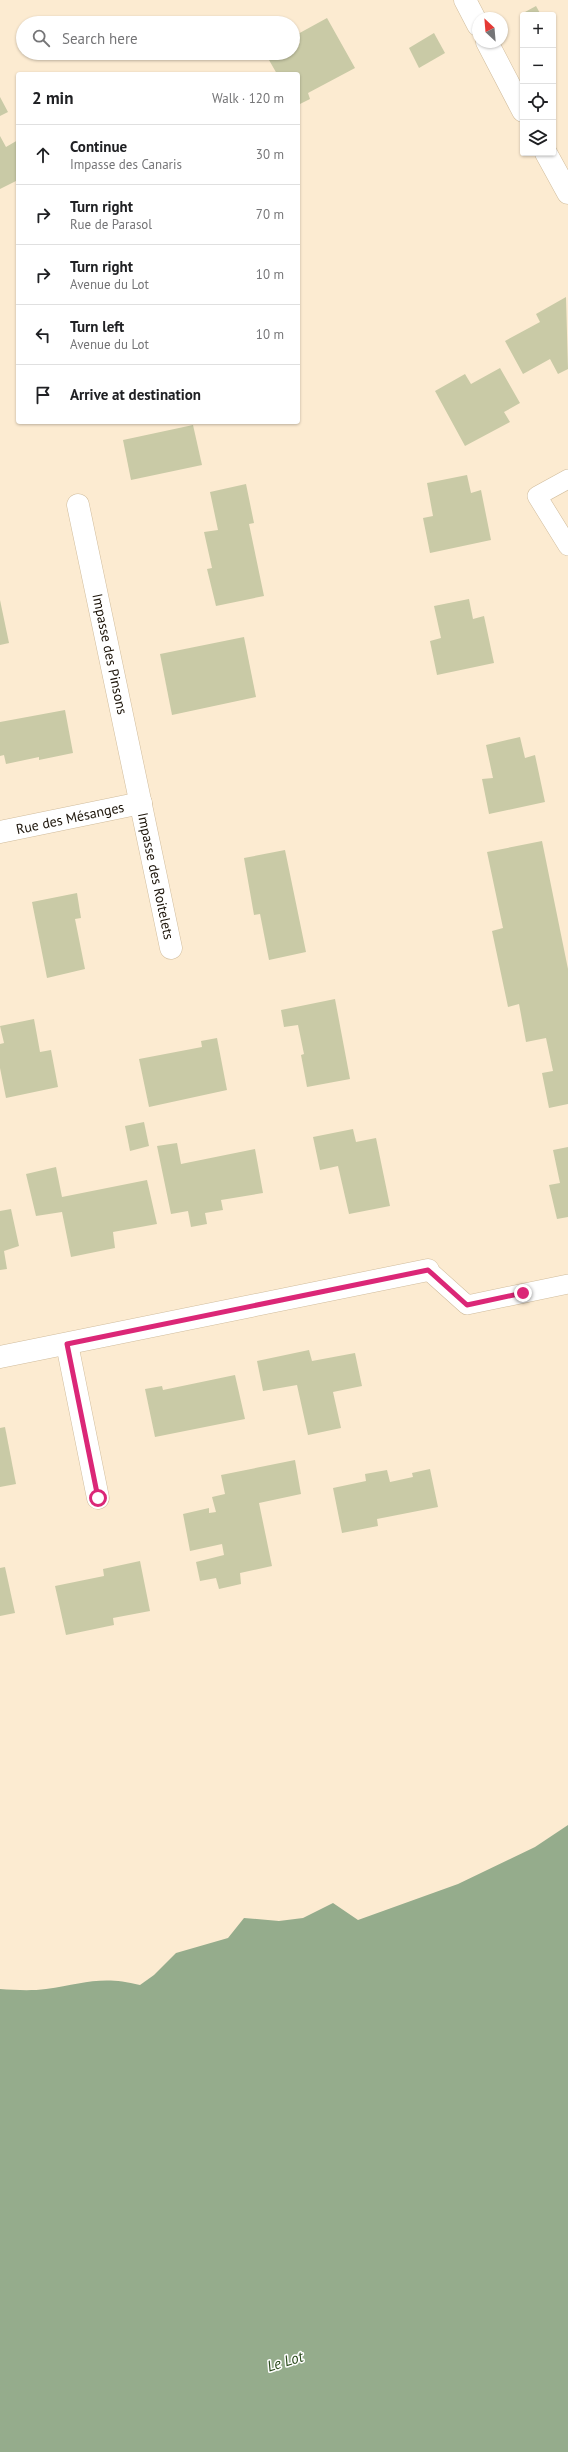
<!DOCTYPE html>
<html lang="en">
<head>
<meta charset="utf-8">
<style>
  body { margin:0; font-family:"PT Sans",sans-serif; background:#f2f2f2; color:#202124 }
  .controls { position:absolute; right:12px; top:12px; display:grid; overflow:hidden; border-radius:4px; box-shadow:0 1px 3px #0004 }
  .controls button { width:36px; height:36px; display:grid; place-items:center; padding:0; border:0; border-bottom:1px solid #e0e0e0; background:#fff; color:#202124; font:20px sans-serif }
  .compass { position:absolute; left:472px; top:12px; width:36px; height:36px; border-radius:50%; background:#fff; box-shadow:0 1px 3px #0004; rotate:334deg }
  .stop { position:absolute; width:12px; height:12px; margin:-9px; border:3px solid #db2777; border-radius:50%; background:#fff }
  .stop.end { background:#db2777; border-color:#fff; box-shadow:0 1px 4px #0008 }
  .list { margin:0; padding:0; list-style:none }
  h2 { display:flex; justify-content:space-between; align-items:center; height:52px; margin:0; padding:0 16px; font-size:17px }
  h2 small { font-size:13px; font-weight:400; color:#757577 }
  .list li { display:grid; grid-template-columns:26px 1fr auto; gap:12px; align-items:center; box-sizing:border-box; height:60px; padding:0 16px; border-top:1px solid #e0e0e0 }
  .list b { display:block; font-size:15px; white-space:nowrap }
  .list p { margin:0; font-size:13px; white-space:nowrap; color:#757577 }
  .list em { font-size:13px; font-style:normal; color:#757577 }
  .icon { flex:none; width:22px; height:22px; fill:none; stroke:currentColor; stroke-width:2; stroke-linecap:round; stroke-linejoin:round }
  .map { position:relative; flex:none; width:568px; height:2452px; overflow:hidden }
  .search { position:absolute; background:#fff; box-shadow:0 1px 3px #0004; left:16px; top:16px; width:284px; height:44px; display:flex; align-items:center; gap:10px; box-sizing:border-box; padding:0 14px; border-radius:22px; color:#757577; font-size:15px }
  .panel { position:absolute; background:#fff; box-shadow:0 1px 3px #0004; left:16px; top:72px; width:284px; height:352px; border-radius:4px }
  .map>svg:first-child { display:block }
</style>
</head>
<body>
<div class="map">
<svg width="568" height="2452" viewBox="0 0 568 2452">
  <rect width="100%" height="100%" fill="#fcebd1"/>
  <!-- water -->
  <path fill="#95ac8c" d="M568,1825v627h-568v-463c15,1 31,2 46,0 37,-5 55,-14 94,-4l14,-10 22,-22 52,-15 16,-20 35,3 24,-3 30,-15 25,17 100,-36 77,-37z"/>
  <!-- building -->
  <g fill="#c9caa6">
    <path d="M536,6l5,9h-14l-2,-3z"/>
    <path d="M327,18l28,50 -47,25 2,6 -12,6v-31h-21l-8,-14 13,-7h11v-6l7,-4 -4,-8z"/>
    <path d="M434,33l11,20 -26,15 -10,-20z"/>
    <path d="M0,97l8,15 -8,4z"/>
    <path d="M0,136l6,11 12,-7v40l-18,9z"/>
    <path d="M566,297l2,72 -10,5 -8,-15 -27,15 -18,-33 35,-19 -4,-8z"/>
    <path d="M500,368l20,35 -16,9 6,10 -45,24 -30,-55 30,-17 6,10z"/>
    <path d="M193,425l9,40 -71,15 -8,-40z"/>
    <path d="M467,475l4,18 10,-3 10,50 -61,13 -7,-35 10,-2 -6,-33z"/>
    <path d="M246,484l8,39 -5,1 15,72 -48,10 -9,-37 5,-1 -8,-36 14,-2 -8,-38z"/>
    <path d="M469,599l4,20 11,-3 10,47 -57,12 -7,-34 11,-3 -7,-32z"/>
    <path d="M0,600l9,43 -9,2z"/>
    <path d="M244,637l12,60 -84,18 -12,-61z"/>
    <path d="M65,710l8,43 -34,7v-3l-33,7 -2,-9 -4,1v-34z"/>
    <path d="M520,737l5,21 10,-3 10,47 -56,12 -7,-35 11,-1 -7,-33z"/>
    <path d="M542,841l26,128v135l-19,4 -7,-35 11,-2 -7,-33 -20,4 -7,-38 -11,3 -16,-76 11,-3 -16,-76z"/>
    <path d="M285,850l21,102 -37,8 -9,-46 -6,1 -10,-57z"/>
    <path d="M77,893l4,25 -6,1 10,50 -38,9 -15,-76z"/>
    <path d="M335,999l15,80 -43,8 -6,-32 3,-1 -6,-29 -14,2 -3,-17z"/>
    <path d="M34,1019l6,33 11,-2 7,37 -52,11 -6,-30v-24l4,-1 -4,-17z"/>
    <path d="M217,1038l10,52 -78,17 -10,-48 63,-12 -1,-6z"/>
    <path d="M144,1122l5,24 -19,5 -5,-25z"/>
    <path d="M353,1129l3,13 20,-4 14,68 -41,8 -11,-48 -18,4 -7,-33z"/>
    <path d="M177,1143l4,21 74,-15 8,44 -42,7 2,10 -18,3 2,11 -16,3 -3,-16 -17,3 -14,-68z"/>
    <path d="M568,1147v70l-11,2 -8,-34 11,-2 -7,-33z"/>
    <path d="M56,1167l6,30 85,-17 10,44 -44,8 2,16 -44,9 -9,-45 -26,4 -10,-42z"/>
    <path d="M11,1209l8,37 -15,5 3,18 -7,1v-59z"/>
    <path d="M309,1350l3,11 43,-8 7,33 -29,6 8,36 -33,7 -11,-50 -34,6 -6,-30z"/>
    <path d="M235,1375l10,44 -90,18 -10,-48 17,-3 1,4z"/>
    <path d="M5,1427l11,57 -16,3v-59z"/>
    <path d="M295,1460l6,34 -42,9 13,63 -32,7 1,11 -22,5 -3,-11 -16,3 -4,-19 28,-7 -2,-11 -32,7 -7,-37 26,-6v5l7,-1 -4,-15 13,-3 -4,-19z"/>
    <path d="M430,1469l8,38 -61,12 1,7 -36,7 -9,-45 33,-7 -1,-7 22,-4 3,12 23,-5 -1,-4z"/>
    <path d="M140,1561l10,50 -37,7 1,7 -48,10 -11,-49 49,-10 -1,-7z"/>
    <path d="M5,1567l10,46 -15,3v-48z"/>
  </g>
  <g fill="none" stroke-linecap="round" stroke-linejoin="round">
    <defs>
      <g id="service">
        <path d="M568,479l-31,17 31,50"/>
        <path d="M428,1270l39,35 101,-21"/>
      </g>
      <g id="minor">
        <path d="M465,0l13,25"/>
        <path d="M487,42l36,69"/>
        <path d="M546,153l22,40"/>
        <path d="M78,505l93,443"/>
        <path d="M0,832l141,-29"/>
        <path d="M67,1344l31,154"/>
        <path d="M0,1357l428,-87"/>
      </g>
    </defs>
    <!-- service casing -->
    <use href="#service" stroke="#d0bc9c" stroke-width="20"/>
    <!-- minor casing -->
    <use href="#minor" stroke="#d0bc9c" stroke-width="23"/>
    <!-- service -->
    <use href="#service" stroke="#fff" stroke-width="19"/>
    <!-- minor -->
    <use href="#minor" stroke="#fff" stroke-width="22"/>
  </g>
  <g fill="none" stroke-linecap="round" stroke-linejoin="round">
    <!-- route -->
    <path stroke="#db2777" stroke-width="5" d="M98,1498l-31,-154 361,-74 39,35 56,-12"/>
  </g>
  <g text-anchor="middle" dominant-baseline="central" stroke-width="3" stroke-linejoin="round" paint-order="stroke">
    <!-- street labels -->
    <g font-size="14" fill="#1c1409" stroke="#fff">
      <text transform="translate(110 654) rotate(78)">Impasse des Pinsons</text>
      <text transform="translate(70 818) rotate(-12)">Rue des Mésanges</text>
      <text transform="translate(156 876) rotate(78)">Impasse des Roitelets</text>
    </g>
    <!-- water labels -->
    <g font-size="15" font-style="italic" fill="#2b4b1d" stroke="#fff">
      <text transform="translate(285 2361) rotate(-17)">Le Lot</text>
    </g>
  </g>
</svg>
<div class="controls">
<button>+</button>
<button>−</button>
<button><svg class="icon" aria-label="locate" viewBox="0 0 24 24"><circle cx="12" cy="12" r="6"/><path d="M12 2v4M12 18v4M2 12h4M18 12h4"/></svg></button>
<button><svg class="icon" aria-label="layers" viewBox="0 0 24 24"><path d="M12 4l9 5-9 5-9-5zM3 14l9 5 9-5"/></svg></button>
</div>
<svg class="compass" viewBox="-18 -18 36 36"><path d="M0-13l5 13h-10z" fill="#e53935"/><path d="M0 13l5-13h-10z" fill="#757577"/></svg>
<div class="stop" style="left:98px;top:1498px"></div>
<div class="stop end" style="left:523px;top:1293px"></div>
<div class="search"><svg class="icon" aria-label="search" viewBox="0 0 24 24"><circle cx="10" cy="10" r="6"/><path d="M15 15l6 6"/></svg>Search here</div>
<section class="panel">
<h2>2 min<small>Walk · 120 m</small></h2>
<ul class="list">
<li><svg class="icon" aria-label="ahead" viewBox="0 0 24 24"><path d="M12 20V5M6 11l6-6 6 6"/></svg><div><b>Continue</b><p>Impasse des Canaris</p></div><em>30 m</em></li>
<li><svg class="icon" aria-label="right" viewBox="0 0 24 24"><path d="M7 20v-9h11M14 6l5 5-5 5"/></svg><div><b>Turn right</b><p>Rue de Parasol</p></div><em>70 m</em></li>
<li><svg class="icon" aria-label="right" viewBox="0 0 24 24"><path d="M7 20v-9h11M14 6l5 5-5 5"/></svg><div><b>Turn right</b><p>Avenue du Lot</p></div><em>10 m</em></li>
<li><svg class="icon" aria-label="left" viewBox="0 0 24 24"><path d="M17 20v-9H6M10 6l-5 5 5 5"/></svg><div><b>Turn left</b><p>Avenue du Lot</p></div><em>10 m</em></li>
<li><svg class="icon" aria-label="arrive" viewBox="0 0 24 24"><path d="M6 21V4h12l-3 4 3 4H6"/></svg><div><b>Arrive at destination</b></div></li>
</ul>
</section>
</div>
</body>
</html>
